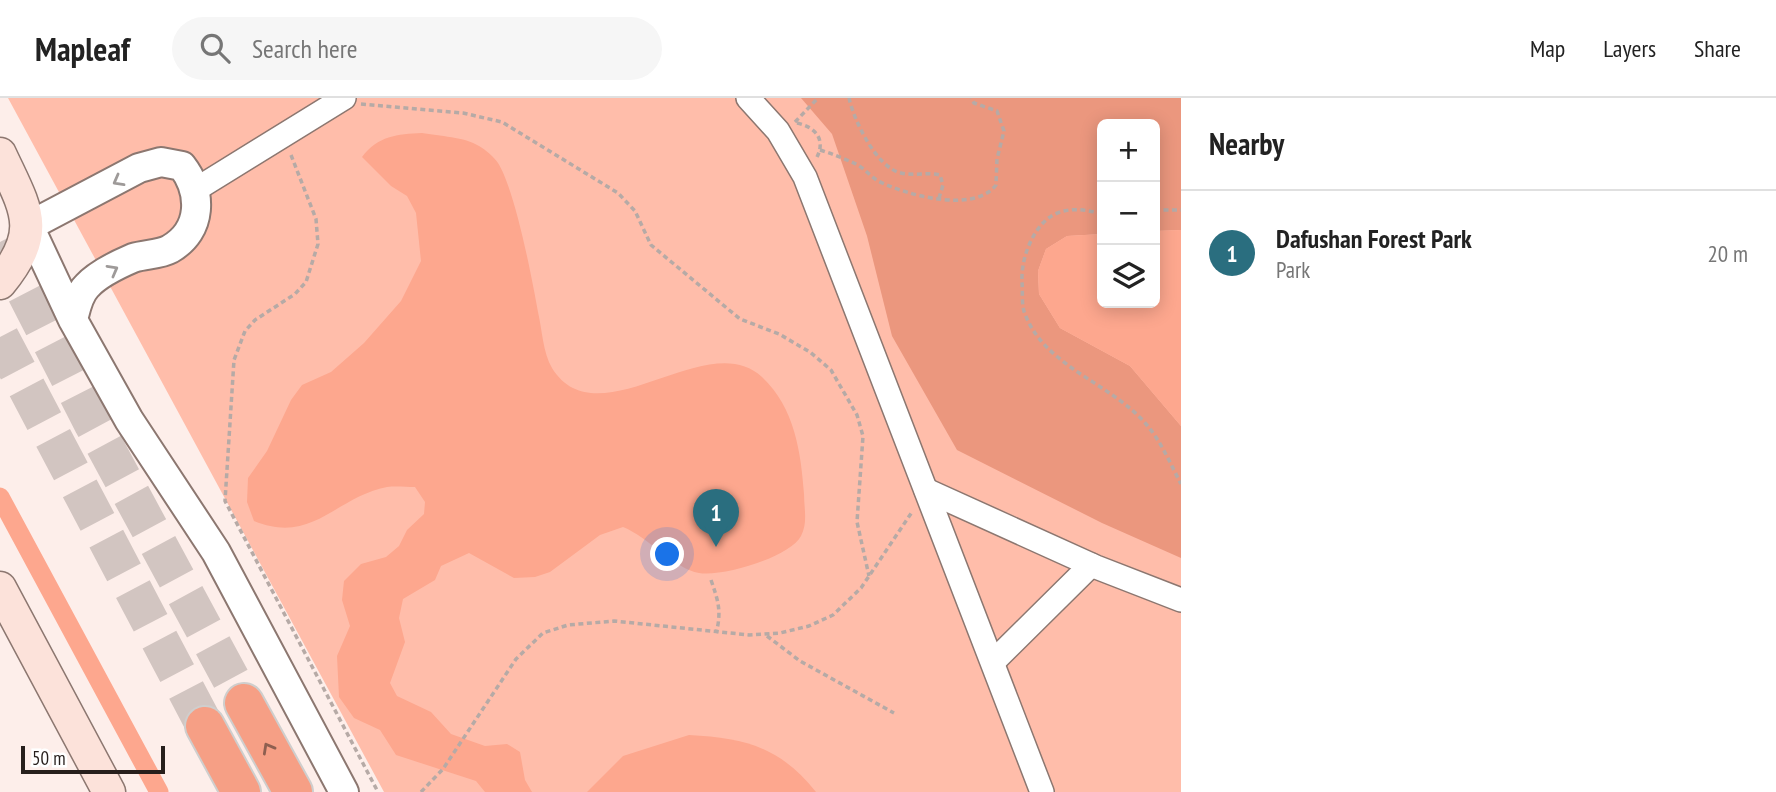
<!DOCTYPE html>
<html lang="en">
<head>
<meta charset="utf-8">
<style>
  body { margin:0; font-family:"PT Sans Narrow",sans-serif; background:#f6f6f6; color:#222 }
  .controls { position:absolute; right:21px; top:21px; display:grid; overflow:hidden; border-radius:10px; box-shadow:0 4px 18px #0003 }
  .controls button { width:63px; height:63px; display:grid; place-items:center; padding:0; border:0; border-bottom:2px solid #e0e0e0; background:#fff; color:#222; font:35px sans-serif }
  .scale { position:absolute; left:21px; bottom:18px; width:144px; box-sizing:border-box; padding-left:7px; border:4px solid #271f1c; border-top:0; font-size:19px; line-height:24px; white-space:nowrap; color:#271f1c; -webkit-text-stroke:5px #fff; paint-order:stroke }
  .you { position:absolute; left:668px; top:457px; width:24px; height:24px; margin:-18px; border:5px solid #fff; border-radius:50%; background:#1a73e8; box-shadow:0 0 0 10px #1a73e833 }
  .badge { display:grid; place-items:center; width:46px; height:46px; border-radius:50%; background:#2a6e7f; color:#fff; font-size:23px; font-weight:700 }
  .pin { position:absolute; translate:-50% -58px; filter:drop-shadow(0 2px 4px #0008) }
  .pin::after { content:''; position:absolute; top:37px; width:24px; height:21px; background:inherit; clip-path:polygon(0 0,100% 0,50% 100%) }
  .list { margin:0; padding:0; list-style:none }
  h2 { display:flex; justify-content:space-between; align-items:center; height:91px; margin:0; padding:0 28px; font-size:30px }
  h2 small { font-size:23px; font-weight:400; color:#767676 }
  .list li { display:grid; grid-template-columns:46px 1fr auto; gap:21px; align-items:center; box-sizing:border-box; height:126px; padding:0 28px; border-top:2px solid #e0e0e0 }
  .list b { display:block; font-size:26px; white-space:nowrap }
  .list p { margin:0; font-size:23px; white-space:nowrap; color:#767676 }
  .list em { font-size:23px; font-style:normal; color:#767676 }
  .icon { flex:none; width:38px; height:38px; fill:none; stroke:currentColor; stroke-width:2; stroke-linecap:round; stroke-linejoin:round }
  .map { position:relative; flex:none; width:1181px; height:694px; overflow:hidden }
  header { display:flex; align-items:center; gap:42px; box-sizing:border-box; height:98px; padding:0 35px; background:#fff; border-bottom:2px solid #e0e0e0 }
  header strong { font-size:33px }
  nav { display:flex; gap:38px; margin-inline-start:auto; font-size:24px }
  .search { width:490px; height:63px; background:#f6f6f6; display:flex; align-items:center; gap:18px; box-sizing:border-box; padding:0 24px; border-radius:38px; color:#767676; font-size:26px }
  main { display:flex }
  aside { flex:1; background:#fff }
  .map>svg:first-child { display:block }
</style>
</head>
<body>
<header>
<strong>Mapleaf</strong>
<div class="search"><svg class="icon" aria-label="search" viewBox="0 0 24 24"><circle cx="10" cy="10" r="6"/><path d="M15 15l6 6"/></svg>Search here</div>
<nav><a>Map</a><a>Layers</a><a>Share</a></nav>
</header>
<main>
<div class="map">
<svg width="1181" height="694" viewBox="0 0 1181 694">
  <rect width="100%" height="100%" fill="#fdeeea"/>
  <!-- green -->
  <path fill="#ffbdaa" fill-rule="evenodd" d="M8,0h1173v694h-797zM1102,26h53v179h-53z"/>
  <!-- forest -->
  <path fill="#eb977e" d="M801,0h380v132l-26,1v-107h-53v110l-35,2 -21,13 -8,22 1,23 21,34 70,38 51,60v132l-79,-35 -145,-73 -65,-114 -25,-100 -35,-102z"/>
  <!-- water -->
  <g fill="#fda78e">
    <path d="M422,35c17,3 43,4 57,13 6,3 16,12 19,17 17,27 34,115 40,149 4,17 5,41 14,56 46,74 155,-43 210,9 33,31 39,76 42,117 0,14 4,29 -3,42 -11,21 -78,41 -102,37 -24,-4 -51,-36 -76,-46l-23,8 -50,37 -15,5 -21,1 -45,-25 -28,13 -6,14 -32,19 -4,19 6,24 -15,41 7,13 34,16 20,22 34,12 22,-2 13,8 5,28 7,12h-47l-9,-11 -80,-26 -16,-25 -26,-12 -15,-21 -2,-41 13,-30 -8,-26 2,-19 17,-17 25,-7 13,-11 8,-16 17,-16 1,-12 -10,-15c-9,0 -19,-1 -28,0 -52,10 -74,58 -133,34l-7,-19 1,-24 19,-27 24,-51 11,-15 29,-13 33,-29 37,-42 20,-40 -5,-48 -9,-17 -16,-10 -29,-29c16,-21 35,-23 60,-24z"/>
    <path d="M1181,132v196l-51,-60 -70,-38 -21,-34 -1,-23 8,-22 21,-13 35,-2v69h53v-72z"/>
    <path d="M689,637c55,3 90,11 127,57h-229l36,-36z"/>
  </g>
  <g fill="none" stroke-linecap="round" stroke-linejoin="round">
    <!-- canal -->
    <path stroke="#fda78e" stroke-width="19" d="M0,399l159,295"/>
    <!-- motorway-tunnel -->
    <g stroke="#d2c5c1" stroke-width="38" stroke-dasharray="38 19" stroke-linecap="butt">
      <path d="M0,144l93,182 151,279"/>
      <path d="M0,239l205,389"/>
    </g>
    <defs>
      <g id="minor">
        <path d="M748,0l30,33 27,46 237,615"/>
        <path d="M195,92l149,-92"/>
        <path d="M926,392l170,77 85,33"/>
        <path d="M993,564l98,-97"/>
      </g>
      <path id="tertiary" d="M73,222c3,-12 5,-25 14,-34 10,-11 32,-22 46,-28 12,-4 26,-3 37,-9 33,-19 32,-57 12,-83l-21,-4 -22,6 -110,58 44,94 56,100 87,132 128,240"/>
      <g id="secondary">
        <path d="M0,56c26,56 43,76 0,129"/>
        <path d="M0,490l109,204"/>
      </g>
      <g id="motorway">
        <path d="M244,605l49,89"/>
        <path d="M205,628l36,66"/>
      </g>
    </defs>
    <!-- minor casing -->
    <use href="#minor" stroke="#8c7770" stroke-width="26"/>
    <!-- tertiary casing -->
    <use href="#tertiary" stroke="#8c7770" stroke-width="32"/>
    <!-- secondary casing -->
    <use href="#secondary" stroke="#8c7770" stroke-width="35"/>
    <!-- motorway casing -->
    <use href="#motorway" stroke="#cfcecd" stroke-width="42"/>
    <!-- path -->
    <g stroke="#b6aaa6" stroke-width="3.5" stroke-dasharray="5 3.5" stroke-linecap="butt">
      <path d="M849,0c5,23 28,70 52,75 13,3 27,-1 39,2l3,10 -4,13"/>
      <path d="M361,6l102,9 39,9 116,71 17,18 16,34 89,74 39,15 31,18 21,18 26,45 6,21 -6,86 12,54"/>
      <path d="M795,24l23,-24"/>
      <path d="M797,25c18,4 29,16 20,34"/>
      <path d="M820,52c13,4 25,9 36,14 8,4 14,12 22,17 28,14 96,33 118,4l1,-26 7,-28 -7,-20 -23,-8 -3,-5"/>
      <path d="M291,57l25,64 2,25 -12,38 -11,12 -40,26 -10,11 -11,29 -9,141 153,291"/>
      <path d="M1155,112h26"/>
      <path d="M1102,116c-21,-6 -43,-8 -59,9 -14,15 -22,39 -21,59 1,10 -1,23 3,32 20,53 86,69 121,110 15,17 25,41 35,60"/>
      <path d="M711,482c7,20 11,32 5,53"/>
      <path d="M767,538l33,25 94,52"/>
      <path d="M421,694l22,-23 73,-110 27,-26 25,-8 46,-4 135,14 31,-2 29,-7 24,-11 28,-27 51,-76"/>
    </g>
    <!-- minor -->
    <use href="#minor" stroke="#fff" stroke-width="23"/>
    <!-- tertiary -->
    <use href="#tertiary" stroke="#fff" stroke-width="28"/>
    <!-- secondary -->
    <use href="#secondary" stroke="#fce2da" stroke-width="32"/>
    <!-- motorway -->
    <use href="#motorway" stroke="#f69f85" stroke-width="38"/>
  </g>
  <!-- one-way arrows -->
  <defs><path id="oneway-chevron" d="M-2-3.5L2.5 0L-2 3.5" fill="none" stroke-width="1.6" stroke-linecap="round" stroke-linejoin="round" transform="scale(1.75)"/></defs>
  <g stroke="#9e9a99">
    <use href="#oneway-chevron" transform="translate(118 83) rotate(151)"/>
    <use href="#oneway-chevron" transform="translate(113 172) rotate(-29)"/>
  </g>
  <use stroke="#8e5f50" href="#oneway-chevron" transform="translate(268 650) rotate(-119)"/>
</svg>
<div class="controls">
<button>+</button>
<button>−</button>
<button><svg class="icon" aria-label="layers" viewBox="0 0 24 24"><path d="M12 4l9 5-9 5-9-5zM3 14l9 5 9-5"/></svg></button>
</div>
<div class="scale">50 m</div>
<div class="you"></div>
<div class="pin badge" style="left:716px;top:449px">1</div>
</div>
<aside>
<h2>Nearby<small></small></h2>
<ul class="list">
<li><span class="badge">1</span><div><b>Dafushan Forest Park</b><p>Park</p></div><em>20 m</em></li>
</ul>
</aside>
</main>
</body>
</html>
